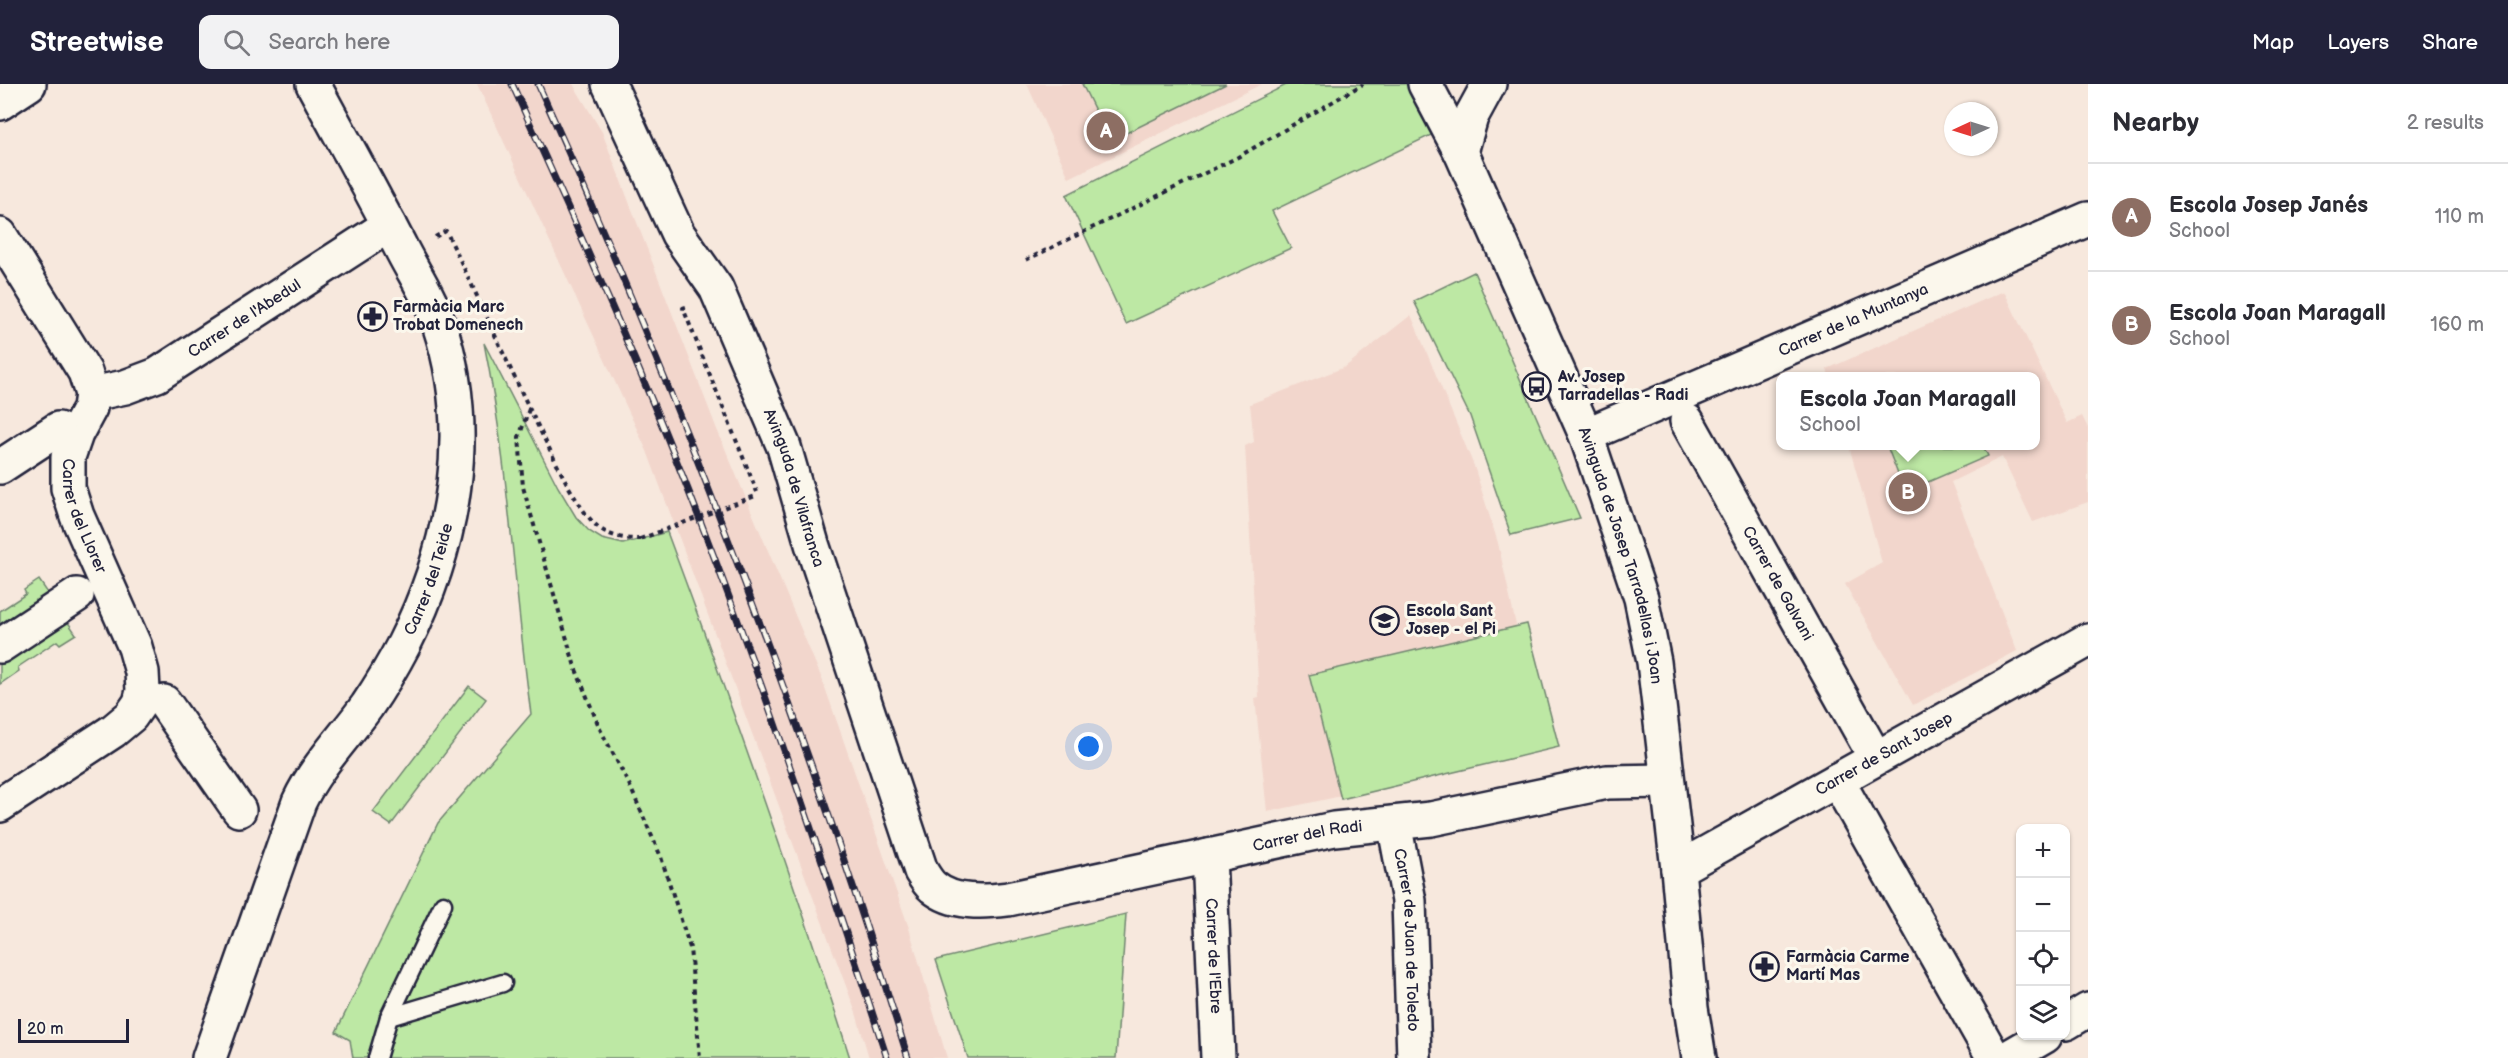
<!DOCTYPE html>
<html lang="en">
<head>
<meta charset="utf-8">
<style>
  body { margin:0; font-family:"Balsamiq Sans",sans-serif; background:#f2f2f3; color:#2b2b33 }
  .controls { position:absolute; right:18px; bottom:18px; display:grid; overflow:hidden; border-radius:12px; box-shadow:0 2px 4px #0004 }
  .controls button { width:54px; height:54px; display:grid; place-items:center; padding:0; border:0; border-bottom:2px solid #e1e1e2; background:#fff; color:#2b2b33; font:30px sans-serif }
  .compass { position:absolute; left:1944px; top:18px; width:54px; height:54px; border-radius:50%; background:#fff; box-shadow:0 2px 4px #0004; rotate:266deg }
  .scale { position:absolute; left:18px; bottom:15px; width:111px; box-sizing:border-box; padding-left:6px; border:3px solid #22223b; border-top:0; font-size:16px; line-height:21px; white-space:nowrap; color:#22223b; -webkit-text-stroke:4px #fbf7ec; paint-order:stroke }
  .you { position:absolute; left:1089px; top:663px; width:21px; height:21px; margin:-15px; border:4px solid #fff; border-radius:50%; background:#1a73e8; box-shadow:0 0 0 9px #1a73e833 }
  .badge { display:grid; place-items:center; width:39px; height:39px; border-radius:50%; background:#22223b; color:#fff; font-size:20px; font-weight:700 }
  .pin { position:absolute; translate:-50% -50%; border:3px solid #fff; box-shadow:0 2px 6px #0006 }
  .popup { position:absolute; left:1776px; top:288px; width:264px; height:78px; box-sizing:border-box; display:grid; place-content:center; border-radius:12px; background:#fff; filter:drop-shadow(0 2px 4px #0005); font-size:20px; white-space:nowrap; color:#7c7c81 }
  .popup b { font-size:22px; color:#2b2b33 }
  .popup::after { content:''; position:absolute; left:50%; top:100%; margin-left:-12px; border:12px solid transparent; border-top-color:#fff }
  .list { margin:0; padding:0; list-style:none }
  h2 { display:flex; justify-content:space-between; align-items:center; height:78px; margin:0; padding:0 24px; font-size:26px }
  h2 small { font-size:20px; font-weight:400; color:#7c7c81 }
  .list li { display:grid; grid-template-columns:39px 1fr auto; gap:18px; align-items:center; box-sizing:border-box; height:108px; padding:0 24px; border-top:2px solid #e1e1e2 }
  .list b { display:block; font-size:22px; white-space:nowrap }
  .list p { margin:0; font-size:20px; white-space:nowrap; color:#7c7c81 }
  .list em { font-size:20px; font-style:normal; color:#7c7c81 }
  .icon { flex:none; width:33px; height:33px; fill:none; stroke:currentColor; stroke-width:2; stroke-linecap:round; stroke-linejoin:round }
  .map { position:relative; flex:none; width:2088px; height:974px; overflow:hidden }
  header { display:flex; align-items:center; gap:36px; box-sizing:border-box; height:84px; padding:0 30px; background:#22223b; color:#fff }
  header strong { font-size:28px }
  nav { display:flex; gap:33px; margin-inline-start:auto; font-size:21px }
  .search { width:420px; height:54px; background:#f2f2f3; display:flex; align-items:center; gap:15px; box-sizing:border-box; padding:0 21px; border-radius:12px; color:#7c7c81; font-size:22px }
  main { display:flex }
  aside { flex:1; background:#fff }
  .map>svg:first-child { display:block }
</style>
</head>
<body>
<header>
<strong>Streetwise</strong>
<div class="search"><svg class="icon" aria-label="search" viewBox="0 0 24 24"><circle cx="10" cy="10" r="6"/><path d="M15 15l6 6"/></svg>Search here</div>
<nav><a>Map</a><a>Layers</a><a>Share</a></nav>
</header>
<main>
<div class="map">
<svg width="2088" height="974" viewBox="0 0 2088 974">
  <rect width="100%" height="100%" fill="#f7e8dd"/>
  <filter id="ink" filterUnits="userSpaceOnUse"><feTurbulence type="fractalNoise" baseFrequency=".0167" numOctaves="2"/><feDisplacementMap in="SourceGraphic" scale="12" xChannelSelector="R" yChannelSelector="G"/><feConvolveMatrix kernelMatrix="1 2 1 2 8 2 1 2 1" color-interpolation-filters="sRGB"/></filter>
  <g filter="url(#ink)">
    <!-- built -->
    <g fill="#f2d6cc">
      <path d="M477,0h96l29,48 114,295 106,252 87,249 38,130h-78l-13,-45 -209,-562z"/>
      <path d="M1027,0h235l-193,94z"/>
      <path d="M2004,207l63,132 15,-7 6,12v74l-55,20 -31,-65 -51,25 66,169 -104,54 -68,-121 37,-21 -33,-117h187v-70h-207l-2,-7z"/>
      <path d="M1411,231l63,151 24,77 40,183 -20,32 -251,54 -12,-114 4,-1 -14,-251 9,-4 -4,-38 95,-37z"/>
    </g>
    <!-- green -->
    <g fill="#bde8a4" stroke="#708570" stroke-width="1.5">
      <path d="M1082,0h144l-116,57z"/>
      <path d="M1288,0h141l21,42 -178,85 19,37 -165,76 -60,-129z"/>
      <path d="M1474,188l106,246 -69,17 -41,-119 -56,-115z"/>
      <path d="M484,259l74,144 18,30 13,14 13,8 21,5 44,-12c65,174 127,349 183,526h-497l-3,-18 -14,-8 102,-209 93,-109c-17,-124 -22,-249 -47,-371z"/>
      <path d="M1887,362h96l5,10 -83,36z"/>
      <path d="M39,496l11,16 -50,33v-18l26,-17 -2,-4z"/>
      <path d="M63,531l13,19 -16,10 -3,-3 -39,26 1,4 -19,13v-19l4,-3 -3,-5z"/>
      <path d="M1527,540l32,123 -218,52 -32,-124z"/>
      <path d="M469,602l17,13 -95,126 -18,-13z"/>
      <path d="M1126,830l-10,144h-148l-32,-98z"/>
    </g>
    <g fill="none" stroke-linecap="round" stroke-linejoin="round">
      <defs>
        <g id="lane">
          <path d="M389,933l114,-34"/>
          <path d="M377,974l12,-41 54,-113"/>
        </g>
        <g id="street">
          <path id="s1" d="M609,0l69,150 38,54 68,159 28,97 109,327c3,5 7,12 12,16 20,17 51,15 75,12l326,-70 97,-10 176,-37 60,-1"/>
          <path id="s2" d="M1425,0l36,68 125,283 55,163 13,64 24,207 13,139 8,50"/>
          <path d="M0,19l29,-19"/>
          <path d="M1461,68l10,-35 18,-33"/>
          <path id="s3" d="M0,151l85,137 7,22 -2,14 -14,26 -8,23v31l9,28 58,131 7,25 1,19 -3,12 -9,13 -18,15 -113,74"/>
          <path id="s4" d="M92,310l33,-7 32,-12 232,-150"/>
          <path id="s5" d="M1687,337l182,325"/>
          <path id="s6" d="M1586,351l502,-216"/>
          <path d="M0,383l58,-38"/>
          <path d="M0,562l77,-51"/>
          <path d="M164,618l75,108"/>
          <path d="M1837,696l157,278"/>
          <path id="s7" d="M1394,739l15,78 5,157"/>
          <path id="s8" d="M1209,772l9,202"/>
          <path id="s9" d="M1678,785l410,-229"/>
          <path d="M2066,939l22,-13"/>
          <path id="s10" d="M209,974l90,-256c17,-36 45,-64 68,-96 13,-19 26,-41 37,-62 50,-99 71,-213 35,-320 -8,-25 -24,-49 -36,-72 -29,-57 -60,-112 -90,-168"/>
          <path d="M2007,974l38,-22"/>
        </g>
      </defs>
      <!-- lane casing -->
      <use href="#lane" stroke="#22223b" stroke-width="21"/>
      <!-- street casing -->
      <use href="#street" stroke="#22223b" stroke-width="38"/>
      <!-- path -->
      <g stroke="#22223b" stroke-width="4" stroke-dasharray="4.5 4.5" stroke-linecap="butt">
        <path d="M435,153l11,-6c36,73 67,147 104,219 10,21 30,62 48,77 13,10 26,12 42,12"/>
        <path d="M1026,176l212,-103 125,-73"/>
        <path d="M686,223l-3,1 74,184"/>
        <path d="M529,325l-10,28 4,50 52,180 25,62 29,55 32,73 29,91 10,110"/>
      </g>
      <!-- lane -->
      <use href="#lane" stroke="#fbf7ec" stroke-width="16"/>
      <!-- street -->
      <use href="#street" stroke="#fbf7ec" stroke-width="33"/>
      <defs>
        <g id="rail">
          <path d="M512,0c67,147 133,293 191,444 67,174 126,352 184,530"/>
          <path d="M538,0c143,317 267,641 370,974"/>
        </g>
      </defs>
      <!-- rail casing -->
      <use href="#rail" stroke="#22223b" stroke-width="7"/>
      <!-- rail -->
      <use href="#rail" stroke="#fbf7ec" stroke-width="4.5" stroke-dasharray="14" stroke-linecap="butt"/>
      <!-- path-bridge -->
      <path stroke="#22223b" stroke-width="4" stroke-dasharray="4.5 4.5" stroke-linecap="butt" d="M640,455l118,-44"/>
    </g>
  </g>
  <!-- icons -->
  <defs>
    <symbol id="pharmacy-ring" viewBox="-11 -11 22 22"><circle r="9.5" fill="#fbf7ec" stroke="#22223b" stroke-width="1.5"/><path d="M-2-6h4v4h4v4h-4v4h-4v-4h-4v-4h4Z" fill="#22223b"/></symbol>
    <symbol id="bus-ring" viewBox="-11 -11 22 22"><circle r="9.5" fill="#fbf7ec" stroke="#22223b" stroke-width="1.5"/><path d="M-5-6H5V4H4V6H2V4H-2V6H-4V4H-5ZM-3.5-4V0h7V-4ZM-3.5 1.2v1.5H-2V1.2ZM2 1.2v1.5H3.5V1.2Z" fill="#22223b"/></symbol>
    <symbol id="school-ring" viewBox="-11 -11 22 22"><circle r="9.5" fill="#fbf7ec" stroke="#22223b" stroke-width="1.5"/><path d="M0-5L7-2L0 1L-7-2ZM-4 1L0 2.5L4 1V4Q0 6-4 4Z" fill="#22223b"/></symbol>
  </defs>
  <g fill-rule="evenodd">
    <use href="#pharmacy-ring" x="356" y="216" width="33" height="33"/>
    <use href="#bus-ring" x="1520" y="286" width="33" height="33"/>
    <use href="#school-ring" x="1368" y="520" width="33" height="33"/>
    <use href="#pharmacy-ring" x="1748" y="866" width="33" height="33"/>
  </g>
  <g text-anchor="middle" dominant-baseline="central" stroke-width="6" stroke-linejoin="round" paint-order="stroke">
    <!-- poi labels -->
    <g font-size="16" font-weight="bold" fill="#22223b" stroke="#fbf7ec" text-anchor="start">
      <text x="393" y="223">Farmàcia Marc<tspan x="393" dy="18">Trobat Domenech</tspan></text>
      <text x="1558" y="293">Av. Josep<tspan x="1558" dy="18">Tarradellas - Radi</tspan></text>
      <text x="1406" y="527">Escola Sant<tspan x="1406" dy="18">Josep - el Pi</tspan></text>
      <text x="1786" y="873">Farmàcia Carme<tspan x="1786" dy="18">Martí Mas</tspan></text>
    </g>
    <!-- street labels -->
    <g font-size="16" fill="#22223b" stroke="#fbf7ec">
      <text stroke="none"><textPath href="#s4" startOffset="172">Carrer de l'Abedul</textPath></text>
      <text stroke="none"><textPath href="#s6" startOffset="291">Carrer de la Muntanya</textPath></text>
      <text stroke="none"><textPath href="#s1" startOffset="446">Avinguda de Vilafranca</textPath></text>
      <text stroke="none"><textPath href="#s3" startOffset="314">Carrer del Llorer</textPath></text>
      <text stroke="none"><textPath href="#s2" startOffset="512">Avinguda de Josep Tarradellas i Joan</textPath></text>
      <text stroke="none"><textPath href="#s10" startOffset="531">Carrer del Teide</textPath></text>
      <text stroke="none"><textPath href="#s5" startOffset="186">Carrer de Galvani</textPath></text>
      <text stroke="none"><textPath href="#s9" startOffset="236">Carrer de Sant Josep</textPath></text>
      <text stroke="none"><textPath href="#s1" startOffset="1254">Carrer del Radi</textPath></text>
      <text stroke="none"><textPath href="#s7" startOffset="118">Carrer de Juan de Toledo</textPath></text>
      <text stroke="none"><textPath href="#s8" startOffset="100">Carrer de l'Ebre</textPath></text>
    </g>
  </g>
</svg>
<div class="controls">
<button>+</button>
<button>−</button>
<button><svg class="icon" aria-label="locate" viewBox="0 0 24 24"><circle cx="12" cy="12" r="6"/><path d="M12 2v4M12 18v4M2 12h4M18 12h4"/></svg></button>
<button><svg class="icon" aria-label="layers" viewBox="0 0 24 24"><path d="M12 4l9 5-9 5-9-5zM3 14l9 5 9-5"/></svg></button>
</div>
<svg class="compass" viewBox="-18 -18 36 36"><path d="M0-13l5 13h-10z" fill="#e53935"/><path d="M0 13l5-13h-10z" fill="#7c7c81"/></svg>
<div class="scale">20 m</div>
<div class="you"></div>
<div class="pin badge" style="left:1106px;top:47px;background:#8d6e63">A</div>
<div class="pin badge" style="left:1908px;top:408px;background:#8d6e63">B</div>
<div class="popup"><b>Escola Joan Maragall</b>School</div>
</div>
<aside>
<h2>Nearby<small>2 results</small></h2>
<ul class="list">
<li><span class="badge" style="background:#8d6e63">A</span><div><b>Escola Josep Janés</b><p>School</p></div><em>110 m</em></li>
<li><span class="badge" style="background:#8d6e63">B</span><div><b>Escola Joan Maragall</b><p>School</p></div><em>160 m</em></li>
</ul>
</aside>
</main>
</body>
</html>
